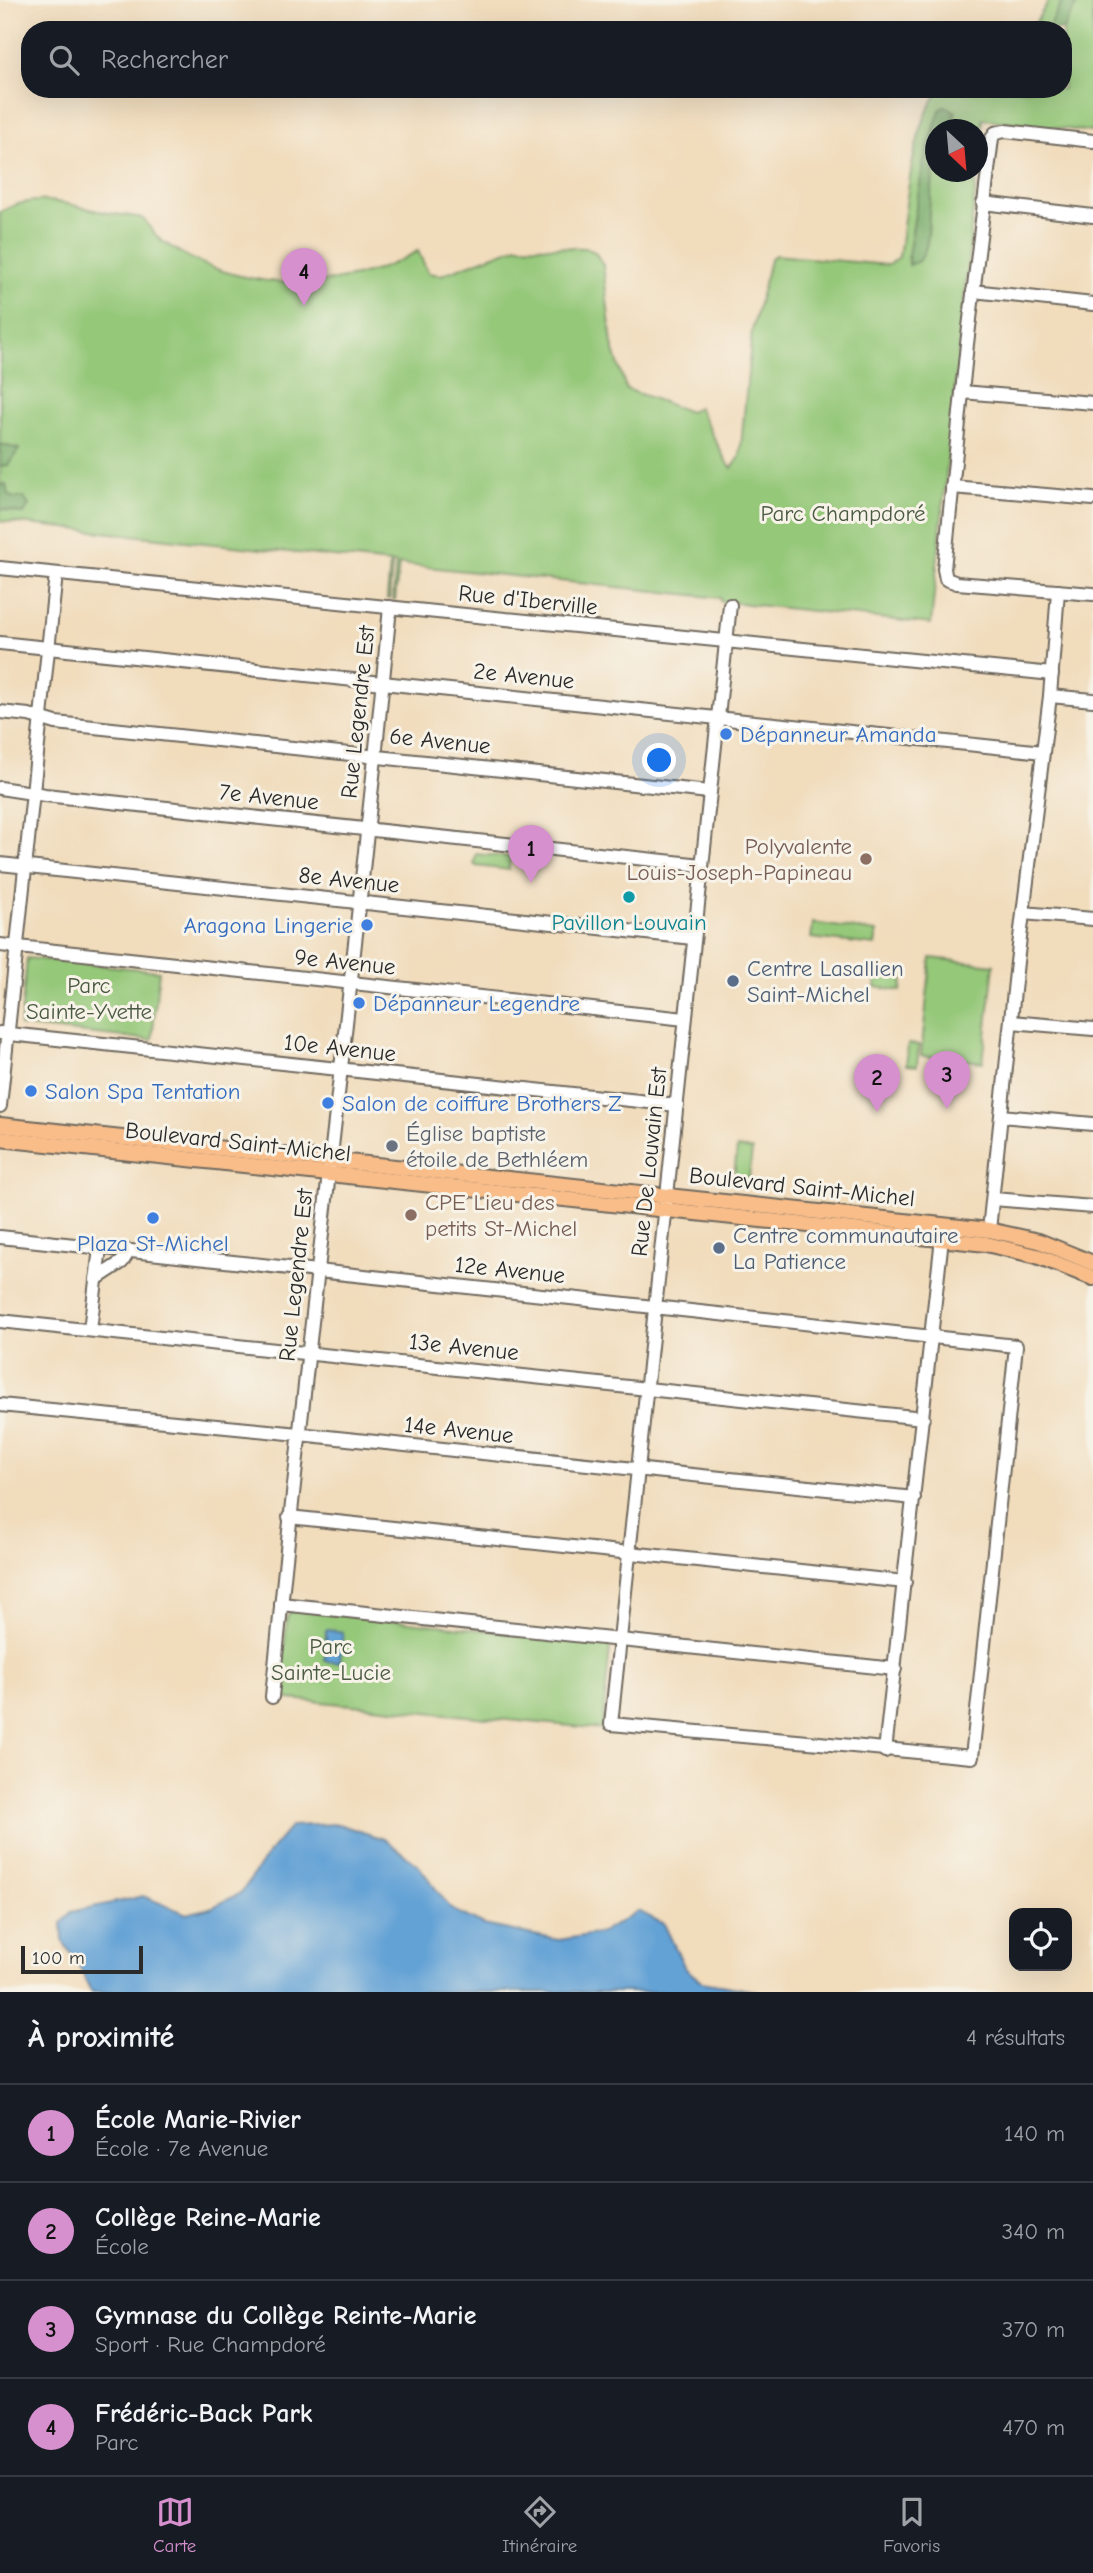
<!DOCTYPE html>
<html lang="fr">
<head>
<meta charset="utf-8">
<style>
  body { margin:0; font-family:"Comic Neue",sans-serif; background:#20242c; color:#f1f3f6 }
  .controls { position:absolute; right:21px; bottom:21px; display:grid; overflow:hidden; border-radius:14px; box-shadow:0 7px 28px #0002 }
  .controls button { width:63px; height:63px; display:grid; place-items:center; padding:0; border:0; border-bottom:2px solid #363941; background:#171b24; color:#f1f3f6; font:35px sans-serif }
  .compass { position:absolute; left:925px; top:119px; width:63px; height:63px; border-radius:50%; background:#171b24; box-shadow:0 7px 28px #0002; rotate:154deg }
  .scale { position:absolute; left:21px; bottom:18px; width:122px; box-sizing:border-box; padding-left:7px; border:4px solid #2b2b2b; border-top:0; font-size:19px; line-height:24px; white-space:nowrap; color:#2b2b2b; -webkit-text-stroke:5px #f7f3e8; paint-order:stroke }
  .you { position:absolute; left:660px; top:761px; width:24px; height:24px; margin:-18px; border:5px solid #fff; border-radius:50%; background:#1a73e8; box-shadow:0 0 0 10px #1a73e833 }
  .badge { display:grid; place-items:center; width:46px; height:46px; border-radius:50%; background:#d690ce; color:#111; font-size:23px; font-weight:700 }
  .pin { position:absolute; translate:-50% -58px; filter:drop-shadow(0 2px 4px #0008) }
  .pin::after { content:''; position:absolute; top:37px; width:24px; height:21px; background:inherit; clip-path:polygon(0 0,100% 0,50% 100%) }
  .list { margin:0; padding:0; list-style:none }
  h2 { display:flex; justify-content:space-between; align-items:center; height:91px; margin:0; padding:0 28px; font-size:30px }
  h2 small { font-size:23px; font-weight:400; color:#9ea1a6 }
  .list li { display:grid; grid-template-columns:46px 1fr auto; gap:21px; align-items:center; box-sizing:border-box; height:98px; padding:0 28px; border-top:2px solid #363941 }
  .list b { display:block; font-size:26px; white-space:nowrap }
  .list p { margin:0; font-size:23px; white-space:nowrap; color:#9ea1a6 }
  .list em { font-size:23px; font-style:normal; color:#9ea1a6 }
  .icon { flex:none; width:38px; height:38px; fill:none; stroke:currentColor; stroke-width:2; stroke-linecap:round; stroke-linejoin:round }
  .map { position:relative; flex:none; width:1093px; height:1992px; overflow:hidden }
  .search { position:absolute; background:#171b24; box-shadow:0 7px 28px #0002; left:21px; right:21px; top:21px; height:77px; display:flex; align-items:center; gap:18px; box-sizing:border-box; padding:0 24px; border-radius:28px; color:#9ea1a6; font-size:26px }
  .sheet { height:483px; background:#171b24 }
  nav { display:flex; justify-content:space-around; align-items:center; box-sizing:border-box; height:98px; border-top:2px solid #363941; background:#171b24; font-size:19px; color:#9ea1a6 }
  nav a { display:grid; justify-items:center; gap:4px }
  nav .on { color:#d690ce }
  .map>svg:first-child { display:block }
</style>
</head>
<body>
<div class="map">
<svg width="1093" height="1992" viewBox="0 0 1093 1992">
  <rect width="100%" height="100%" fill="#f7f3e8"/>
  <filter id="ink" filterUnits="userSpaceOnUse"><feTurbulence type="fractalNoise" baseFrequency=".0143" numOctaves="2"/><feDisplacementMap in="SourceGraphic" scale="14" xChannelSelector="R" yChannelSelector="G"/><feConvolveMatrix kernelMatrix="1 2 1 2 8 2 1 2 1" color-interpolation-filters="sRGB"/></filter>
  <filter id="wash" filterUnits="userSpaceOnUse"><feTurbulence type="fractalNoise" baseFrequency=".00686" numOctaves="4" result="noise"/><feDisplacementMap in="SourceGraphic" scale="28" xChannelSelector="R" yChannelSelector="G"/><feGaussianBlur stdDeviation="1.57" result="paint"/><feColorMatrix in="noise" values="0 0 0 0 0 0 0 0 0 0 0 0 0 0 0 0 0 1.4 0 .05"/><feComposite in="paint" operator="in"/></filter>
  <g filter="url(#wash)">
    <rect width="100%" height="100%" fill="#f1dcbc"/>
    <!-- green -->
    <g fill="#95c879" stroke="#607a52" stroke-width="2">
      <path d="M1049,0h44v132l-110,-13 -5,49v-38h-42v42h41l-46,452 -211,-23v-3l-321,-34 -4,36h-2l3,-37 -4,1 -3,35h-2l3,-36 -390,-42v-309c36,-21 66,-8 103,0 13,3 26,3 39,6 8,7 10,15 20,23 62,43 140,52 212,30 15,-5 30,-13 44,-20l10,22 13,2 77,-29 68,2 9,4 8,13 9,79 14,45 64,23 8,-5 29,56 5,5 8,-11 12,-126 18,-71 5,-5 113,10 11,-8c7,-46 12,-133 42,-168h122v-59h-32z"/>
      <path d="M476,854l34,3 -1,13 -33,-4 -2,-2z"/>
      <path d="M813,923l64,9 -2,13 -64,-7z"/>
      <path d="M27,958l132,13 -7,69 -132,-14z"/>
      <path d="M931,958l63,7 -11,97 -62,-6z"/>
      <path d="M877,974l26,3 -2,14 -26,-4z"/>
      <path d="M908,1044l11,1 -2,21 -11,-1z"/>
      <path d="M737,1148l15,2 -3,28 -15,-1z"/>
      <path d="M292,1609l315,35 3,4 -8,81 -322,-31 7,-81z"/>
    </g>
    <!-- forest -->
    <g fill="#78ac69" stroke="#526c4a" stroke-width="2">
      <path d="M1063,0h16l-16,30h-16z"/>
      <path d="M945,106l11,6 -8,17 -12,1c0,25 -2,47 -6,72 -3,19 2,43 -11,59l-10,4 -1,-9 16,-96 16,-50z"/>
      <path d="M0,444l19,5 -11,16 -8,1z"/>
      <path d="M6,484l2,11 6,3 9,-1 6,8 -5,9 -24,-5v-24z"/>
    </g>
    <!-- water -->
    <g fill="#63a2d5" stroke="#476680" stroke-width="2">
      <path d="M326,1630l17,2 -3,30 -15,-1z"/>
      <path d="M338,1824l46,15 34,26 33,44 33,16 75,15 42,-7 37,-22 26,13 21,44 17,14 59,10h-670l-9,-20 -19,-31 -1,-18 9,-11 72,-16 44,18 26,-7 28,-14 31,-45 19,-22z"/>
    </g>
  </g>
  <g filter="url(#ink)">
    <g fill="none" stroke-linecap="round" stroke-linejoin="round">
      <defs>
        <g id="minor">
          <path d="M1093,141l-88,-10 -10,2 -3,5 -25,206 -23,225 2,10 11,4 136,11"/>
          <path d="M983,203l110,13"/>
          <path d="M973,291l120,13"/>
          <path d="M962,392l131,11"/>
          <path d="M952,487l141,12"/>
          <path d="M0,568l1052,106"/>
          <path d="M0,643l1043,109"/>
          <path d="M1050,696l43,4"/>
          <path d="M0,712l29,3 27,8 653,69"/>
          <path d="M0,788l45,7 657,70"/>
          <path d="M0,864l693,74"/>
          <path d="M1023,913l70,6"/>
          <path d="M0,945l685,74"/>
          <path d="M1011,1022l82,7"/>
          <path d="M0,1033l677,72"/>
          <path d="M0,1106l56,-532"/>
          <path d="M1001,1116l92,8"/>
          <path d="M993,1199l100,8"/>
          <path d="M989,1230l28,-268 33,-266 8,-105"/>
          <path d="M0,1237c218,24 436,47 654,70l9,1 353,38 -44,411 -361,-33c37,-373 81,-746 119,-1119"/>
          <path d="M96,1279l26,-17 7,-11"/>
          <path d="M0,1321l923,97"/>
          <path d="M90,1330l10,-82"/>
          <path d="M0,1405l299,29 615,64"/>
          <path d="M289,1517l616,65"/>
          <path d="M281,1604l614,65"/>
          <path d="M272,1697c35,-363 84,-726 118,-1090"/>
          <path d="M885,1751l58,-522"/>
        </g>
        <g id="major">
          <path d="M0,1125l989,105 50,11 54,22"/>
          <path d="M0,1139l986,105 51,12 56,22"/>
        </g>
      </defs>
      <!-- minor casing -->
      <use href="#minor" stroke="#70695e" stroke-width="16"/>
      <!-- major casing -->
      <use href="#major" stroke="#70695e" stroke-width="18"/>
      <!-- minor -->
      <use href="#minor" stroke="#fff" stroke-width="12"/>
      <!-- major -->
      <use href="#major" stroke="#f8bd89" stroke-width="14"/>
    </g>
  </g>
  <!-- markers -->
  <g fill="#3f7fe0" stroke="#f7f3e8" stroke-width="2.5">
    <circle cx="726" cy="734" r="7"/>
    <circle cx="367" cy="925" r="7"/>
    <circle cx="359" cy="1003" r="7"/>
    <circle cx="31" cy="1091" r="7"/>
    <circle cx="328" cy="1103" r="7"/>
    <circle cx="153" cy="1218" r="7"/>
  </g>
  <g fill="#8d6e63" stroke="#f7f3e8" stroke-width="2.5">
    <circle cx="866" cy="859" r="7"/>
    <circle cx="411" cy="1215" r="7"/>
  </g>
  <circle fill="#0f9aa8" stroke="#f7f3e8" stroke-width="2.5" cx="629" cy="897" r="7"/>
  <g fill="#5c6f8a" stroke="#f7f3e8" stroke-width="2.5">
    <circle cx="733" cy="981" r="7"/>
    <circle cx="719" cy="1248" r="7"/>
  </g>
  <circle fill="#6b7280" stroke="#f7f3e8" stroke-width="2.5" cx="392" cy="1146" r="7"/>
  <g text-anchor="middle" dominant-baseline="central" stroke-width="6" stroke-linejoin="round" paint-order="stroke">
    <!-- park labels -->
    <g font-size="23" fill="#4b5a42" stroke="#f7f3e8">
      <text x="843" y="513">Parc Champdoré</text>
      <text x="89" y="985">Parc<tspan x="89" dy="26">Sainte-Yvette</tspan></text>
      <text x="331" y="1646">Parc<tspan x="331" dy="26">Sainte-Lucie</tspan></text>
    </g>
    <!-- street labels -->
    <g font-size="23" fill="#2b2b2b" stroke="#f7f3e8">
      <text transform="translate(528 600) rotate(6)">Rue d'Iberville</text>
      <text transform="translate(524 676) rotate(6)">2e Avenue</text>
      <text transform="translate(358 712) rotate(-84)">Rue Legendre Est</text>
      <text transform="translate(440 741) rotate(6)">6e Avenue</text>
      <text transform="translate(269 797) rotate(6)">7e Avenue</text>
      <text transform="translate(349 880) rotate(6)">8e Avenue</text>
      <text transform="translate(345 962) rotate(6)">9e Avenue</text>
      <text transform="translate(340 1048) rotate(6)">10e Avenue</text>
      <text transform="translate(238 1142) rotate(6)">Boulevard Saint-Michel</text>
      <text transform="translate(649 1162) rotate(-84)">Rue De Louvain Est</text>
      <text transform="translate(802 1187) rotate(6)">Boulevard Saint-Michel</text>
      <text transform="translate(510 1270) rotate(6)">12e Avenue</text>
      <text transform="translate(296 1275) rotate(-84)">Rue Legendre Est</text>
      <text transform="translate(464 1347) rotate(6)">13e Avenue</text>
      <text transform="translate(459 1430) rotate(6)">14e Avenue</text>
    </g>
    <!-- shop labels -->
    <g font-size="23" fill="#366cbe" stroke="#f7f3e8" text-anchor="start">
      <text x="740" y="734">Dépanneur Amanda</text>
      <text x="353" y="925" text-anchor="end">Aragona Lingerie</text>
      <text x="373" y="1003">Dépanneur Legendre</text>
      <text x="45" y="1091">Salon Spa Tentation</text>
      <text x="342" y="1103">Salon de coiffure Brothers Z</text>
      <text x="153" y="1243" text-anchor="middle">Plaza St-Michel</text>
    </g>
    <!-- education labels -->
    <g font-size="23" fill="#785e54" stroke="#f7f3e8" text-anchor="end">
      <text x="852" y="846">Polyvalente<tspan x="852" dy="26">Louis-Joseph-Papineau</tspan></text>
      <text x="425" y="1202" text-anchor="start">CPE Lieu des<tspan x="425" dy="26">petits St-Michel</tspan></text>
    </g>
    <!-- culture labels -->
    <g font-size="23" fill="#0d838f" stroke="#f7f3e8">
      <text x="629" y="922">Pavillon Louvain</text>
    </g>
    <!-- service labels -->
    <g font-size="23" fill="#4e5e75" stroke="#f7f3e8" text-anchor="start">
      <text x="747" y="968">Centre Lasallien<tspan x="747" dy="26">Saint-Michel</tspan></text>
      <text x="733" y="1235">Centre communautaire<tspan x="733" dy="26">La Patience</tspan></text>
    </g>
    <!-- worship labels -->
    <g font-size="23" fill="#5b616d" stroke="#f7f3e8" text-anchor="start">
      <text x="406" y="1133">Église baptiste<tspan x="406" dy="26">étoile de Bethléem</tspan></text>
    </g>
  </g>
</svg>
<div class="controls">
<button><svg class="icon" aria-label="locate" viewBox="0 0 24 24"><circle cx="12" cy="12" r="6"/><path d="M12 2v4M12 18v4M2 12h4M18 12h4"/></svg></button>
</div>
<svg class="compass" viewBox="-18 -18 36 36"><path d="M0-13l5 13h-10z" fill="#e53935"/><path d="M0 13l5-13h-10z" fill="#9ea1a6"/></svg>
<div class="scale">100 m</div>
<div class="you"></div>
<div class="pin badge" style="left:531px;top:883px">1</div>
<div class="pin badge" style="left:877px;top:1112px">2</div>
<div class="pin badge" style="left:947px;top:1109px">3</div>
<div class="pin badge" style="left:304px;top:306px">4</div>
<div class="search"><svg class="icon" aria-label="search" viewBox="0 0 24 24"><circle cx="10" cy="10" r="6"/><path d="M15 15l6 6"/></svg>Rechercher</div>
</div>
<section class="sheet">
<h2>À proximité<small>4 résultats</small></h2>
<ul class="list">
<li><span class="badge">1</span><div><b>École Marie-Rivier</b><p>École · 7e Avenue</p></div><em>140 m</em></li>
<li><span class="badge">2</span><div><b>Collège Reine-Marie</b><p>École</p></div><em>340 m</em></li>
<li><span class="badge">3</span><div><b>Gymnase du Collège Reinte-Marie</b><p>Sport · Rue Champdoré</p></div><em>370 m</em></li>
<li><span class="badge">4</span><div><b>Frédéric-Back Park</b><p>Parc</p></div><em>470 m</em></li>
</ul>
</section>
<nav>
<a class="on"><svg class="icon" aria-label="map" viewBox="0 0 24 24"><path d="M3 6l6-2 6 2 6-2v14l-6 2-6-2-6 2zM9 4v14M15 6v14"/></svg>Carte</a>
<a><svg class="icon" aria-label="directions" viewBox="0 0 24 24"><path d="M12 3l9 9-9 9-9-9zM9 14v-3h6M13 9l2 2-2 2"/></svg>Itinéraire</a>
<a><svg class="icon" aria-label="saved" viewBox="0 0 24 24"><path d="M7 4h10v16l-5-4-5 4z"/></svg>Favoris</a>
</nav>
</body>
</html>
